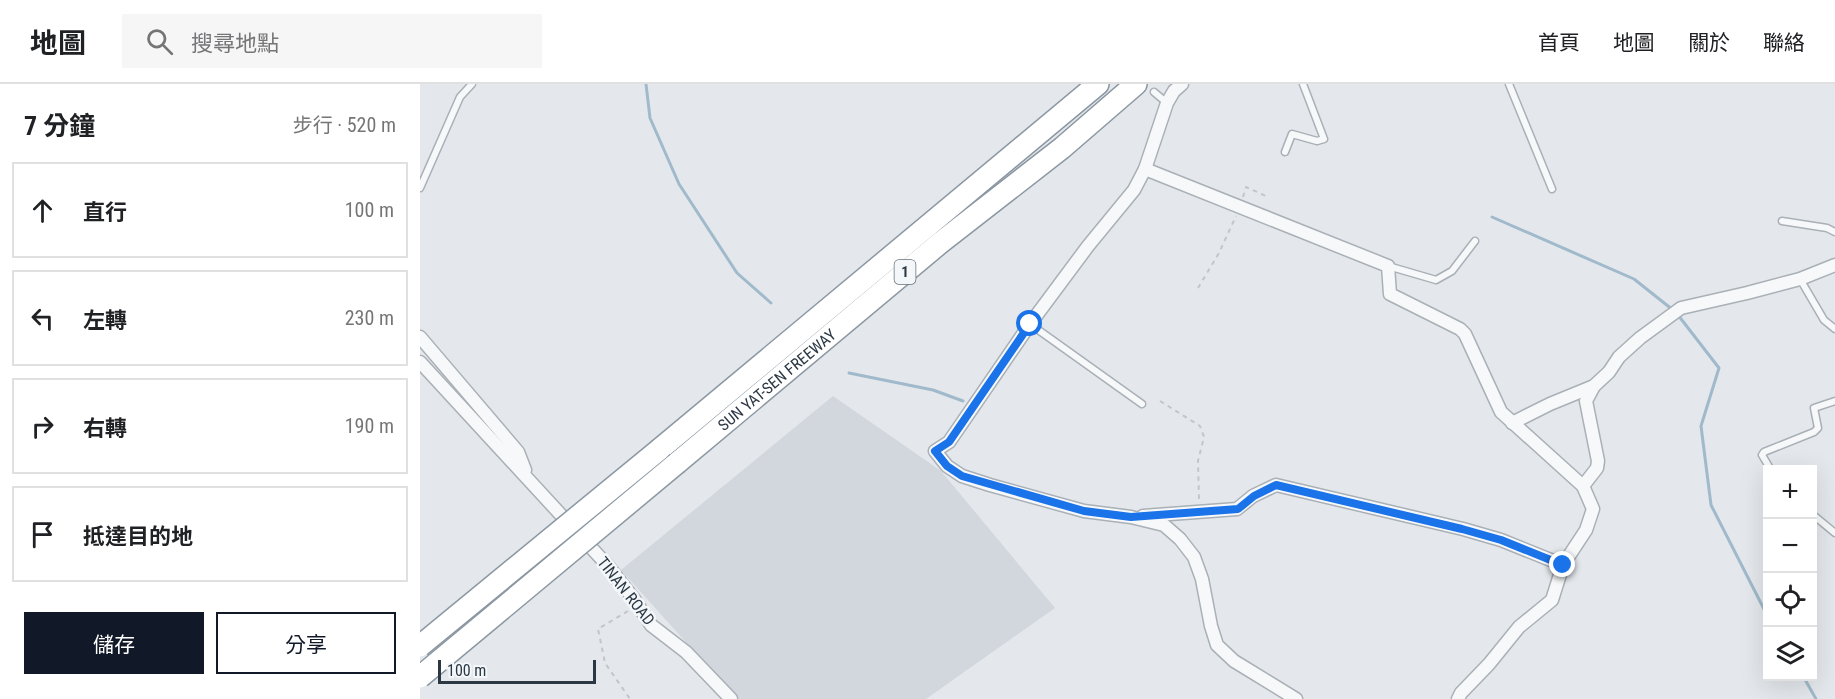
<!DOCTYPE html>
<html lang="zh-TW">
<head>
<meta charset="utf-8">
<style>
  body { margin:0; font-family:"Roboto Condensed","Noto Sans TC",sans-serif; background:#f6f6f6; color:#202124 }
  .controls { position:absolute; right:18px; bottom:18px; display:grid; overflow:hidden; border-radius:0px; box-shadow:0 6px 24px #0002 }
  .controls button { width:54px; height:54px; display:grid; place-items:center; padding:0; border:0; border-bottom:2px solid #e0e0e0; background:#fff; color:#202124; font:30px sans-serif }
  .scale { position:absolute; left:18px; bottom:15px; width:158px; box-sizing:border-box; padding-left:6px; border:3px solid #2b3844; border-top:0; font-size:16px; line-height:21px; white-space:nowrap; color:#2b3844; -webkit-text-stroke:4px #f4f7f9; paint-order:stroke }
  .stop { position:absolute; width:18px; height:18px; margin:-14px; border:4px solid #1a73e8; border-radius:50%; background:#fff }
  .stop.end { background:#1a73e8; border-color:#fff; box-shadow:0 2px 6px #0008 }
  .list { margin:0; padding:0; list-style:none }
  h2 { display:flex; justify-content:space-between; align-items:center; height:78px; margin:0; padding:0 24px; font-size:26px }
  h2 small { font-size:20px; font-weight:400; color:#757577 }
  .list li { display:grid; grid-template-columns:39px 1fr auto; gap:18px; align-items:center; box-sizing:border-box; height:96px; margin:0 12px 12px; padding:0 12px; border:2px solid #e0e0e0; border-radius:0px }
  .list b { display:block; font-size:22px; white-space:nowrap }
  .list em { font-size:20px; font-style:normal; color:#757577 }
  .actions { display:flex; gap:12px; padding:18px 24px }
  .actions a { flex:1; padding:14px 0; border:2px solid #111827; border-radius:0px; text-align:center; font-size:21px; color:#111827 }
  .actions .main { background:#111827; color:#fff }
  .icon { flex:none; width:33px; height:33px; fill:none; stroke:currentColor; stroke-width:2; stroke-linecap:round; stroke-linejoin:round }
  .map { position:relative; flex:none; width:1415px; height:615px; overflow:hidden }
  header { display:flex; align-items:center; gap:36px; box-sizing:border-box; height:84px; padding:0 30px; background:#fff; border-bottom:2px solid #e0e0e0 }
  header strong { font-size:28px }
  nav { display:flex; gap:33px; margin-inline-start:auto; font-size:21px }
  .search { width:420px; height:54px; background:#f6f6f6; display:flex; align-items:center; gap:15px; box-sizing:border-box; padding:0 21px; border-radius:0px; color:#757577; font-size:22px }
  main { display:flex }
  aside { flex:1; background:#fff }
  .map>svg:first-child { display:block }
</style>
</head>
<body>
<header>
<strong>地圖</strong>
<div class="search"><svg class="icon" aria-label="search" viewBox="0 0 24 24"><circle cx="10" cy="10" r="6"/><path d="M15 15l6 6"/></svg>搜尋地點</div>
<nav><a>首頁</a><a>地圖</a><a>關於</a><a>聯絡</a></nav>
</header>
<main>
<aside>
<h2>7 分鐘<small>步行 · 520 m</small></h2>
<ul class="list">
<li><svg class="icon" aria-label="ahead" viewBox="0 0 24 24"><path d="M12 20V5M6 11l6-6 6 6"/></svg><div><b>直行</b></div><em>100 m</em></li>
<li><svg class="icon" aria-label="left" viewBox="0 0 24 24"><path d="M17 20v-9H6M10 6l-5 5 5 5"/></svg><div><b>左轉</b></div><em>230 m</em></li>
<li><svg class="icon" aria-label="right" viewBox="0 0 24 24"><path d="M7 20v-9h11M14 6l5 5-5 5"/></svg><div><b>右轉</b></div><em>190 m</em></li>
<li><svg class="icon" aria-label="arrive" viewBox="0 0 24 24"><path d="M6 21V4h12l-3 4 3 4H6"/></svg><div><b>抵達目的地</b></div></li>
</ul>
<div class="actions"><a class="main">儲存</a><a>分享</a></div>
</aside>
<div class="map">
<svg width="1415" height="615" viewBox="0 0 1415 615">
  <rect width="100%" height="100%" fill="#e4e8ec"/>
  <!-- built -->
  <path fill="#d2d7de" d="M413,312l108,75 114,137 -129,91h-189l-116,-129z"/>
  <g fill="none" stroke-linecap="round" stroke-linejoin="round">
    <!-- stream -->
    <g stroke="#a0bacb" stroke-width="3">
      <path d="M226,0l4,34 29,66 58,89 34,30"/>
      <path d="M1072,133l142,62 39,31"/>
      <path d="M1258,231l41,53 -18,58 10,79 57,112"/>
      <path d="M429,289l84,17 30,11"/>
      <path d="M1383,592l13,23"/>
    </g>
    <defs>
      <g id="service">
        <path d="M1089,0l43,105"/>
        <path d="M734,8l13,11"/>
        <path d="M865,68l7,-18 25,7 7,-2 -21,-55"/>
        <path d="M0,104l40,-91 12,-13"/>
        <path d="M1362,137l45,7 8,4"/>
        <path d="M968,182l48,14 16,-9 23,-30"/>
        <path d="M1380,195l24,41 11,9"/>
        <path d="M610,240l112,80"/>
        <path d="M1351,386l-9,-15 2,-3 50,-20 4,-4 -4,-20 21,-7"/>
        <path d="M1392,430l23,19"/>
      </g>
      <g id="minor">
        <path d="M762,0l-8,7 -7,12 -22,66 -11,21 -46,56 -58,78 -81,118 -14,9 12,15 15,10 28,9 94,26 47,6 33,8 16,14 14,18 8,22 9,47 6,19 17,16 62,38"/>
        <path d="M725,85l243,97 2,28 70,35 5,5 36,78 82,74 10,23 -7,21 -23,35 -11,35 -33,27 -30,37 -28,29 -3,6"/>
        <path d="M0,253l98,115 7,18"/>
        <path d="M0,278l189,205 25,32 17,26 35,27 45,47"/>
        <path d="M1092,339l38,-19 44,-18"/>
        <path d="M1163,402l14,-18 1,-7 -12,-60 8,-15 15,-14 10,-15 21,-19 41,-30 66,-15 53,-14 35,-14"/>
        <path d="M723,432l94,-7 16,-13 23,-11 187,44 38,11 62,25"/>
      </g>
      <g id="motorway">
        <path d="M240,365l438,-365"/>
        <path id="s1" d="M257,379l263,-220 122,-95 74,-64"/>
      </g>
    </defs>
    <!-- service casing -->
    <use href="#service" stroke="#a9b0b6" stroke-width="9"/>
    <!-- minor casing -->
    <use href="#minor" stroke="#a9b0b6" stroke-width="15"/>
    <!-- motorway casing -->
    <use href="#motorway" stroke="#8b97a2" stroke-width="24"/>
    <!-- path -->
    <g stroke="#c2c6cb" stroke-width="2" stroke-dasharray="4.5 4.5" stroke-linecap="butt">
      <path d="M823,113l3,-10 20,9"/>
      <path d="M778,204l21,-35 17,-37"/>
      <path d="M740,317l40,25 4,11 -6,24 1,39"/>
      <path d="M208,527l-30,18 7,34 25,36"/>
    </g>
    <!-- service -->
    <use href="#service" stroke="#f7f8fa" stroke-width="6"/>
    <!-- minor -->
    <use href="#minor" stroke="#f7f8fa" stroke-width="12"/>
    <!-- motorway -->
    <use href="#motorway" stroke="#fff" stroke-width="21"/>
    <defs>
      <g id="motorway-bridge">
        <path d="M0,562l240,-197"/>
        <path d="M0,593l257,-214"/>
      </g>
    </defs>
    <!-- motorway-bridge casing -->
    <use href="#motorway-bridge" stroke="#8b97a2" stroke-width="24" stroke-linecap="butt"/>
    <!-- motorway-bridge -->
    <use href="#motorway-bridge" stroke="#fff" stroke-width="21"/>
  </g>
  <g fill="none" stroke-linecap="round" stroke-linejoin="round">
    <!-- route -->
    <path stroke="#1a73e8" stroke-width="8" d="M610,240l-81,118 -14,9 12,15 15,10 122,35 47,6 107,-8 16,-13 22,-11 186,44 39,11 62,25"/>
  </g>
  <g text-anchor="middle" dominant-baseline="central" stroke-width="5" stroke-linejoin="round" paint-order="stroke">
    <!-- shield labels -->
    <rect fill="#f4f7f9" stroke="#67717a" stroke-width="1.5" x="474.5" y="176" width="21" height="24" rx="4.5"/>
    <g font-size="15" font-weight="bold" fill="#2b3844">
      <text x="485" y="188">1</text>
    </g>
    <!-- street labels -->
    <g font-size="16" fill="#2b3844" stroke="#f4f7f9">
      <text stroke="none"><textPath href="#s1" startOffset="130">SUN YAT-SEN FREEWAY</textPath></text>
      <text transform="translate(206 507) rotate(52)">TINAN ROAD</text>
    </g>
  </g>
</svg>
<div class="controls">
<button>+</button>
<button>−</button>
<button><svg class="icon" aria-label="locate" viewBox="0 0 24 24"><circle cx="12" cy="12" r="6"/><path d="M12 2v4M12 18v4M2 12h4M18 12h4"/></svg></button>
<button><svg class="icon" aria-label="layers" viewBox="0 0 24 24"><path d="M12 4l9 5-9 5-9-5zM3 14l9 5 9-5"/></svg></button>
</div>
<div class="scale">100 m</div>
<div class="stop" style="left:610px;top:240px"></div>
<div class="stop end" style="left:1143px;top:481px"></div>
</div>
</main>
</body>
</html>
